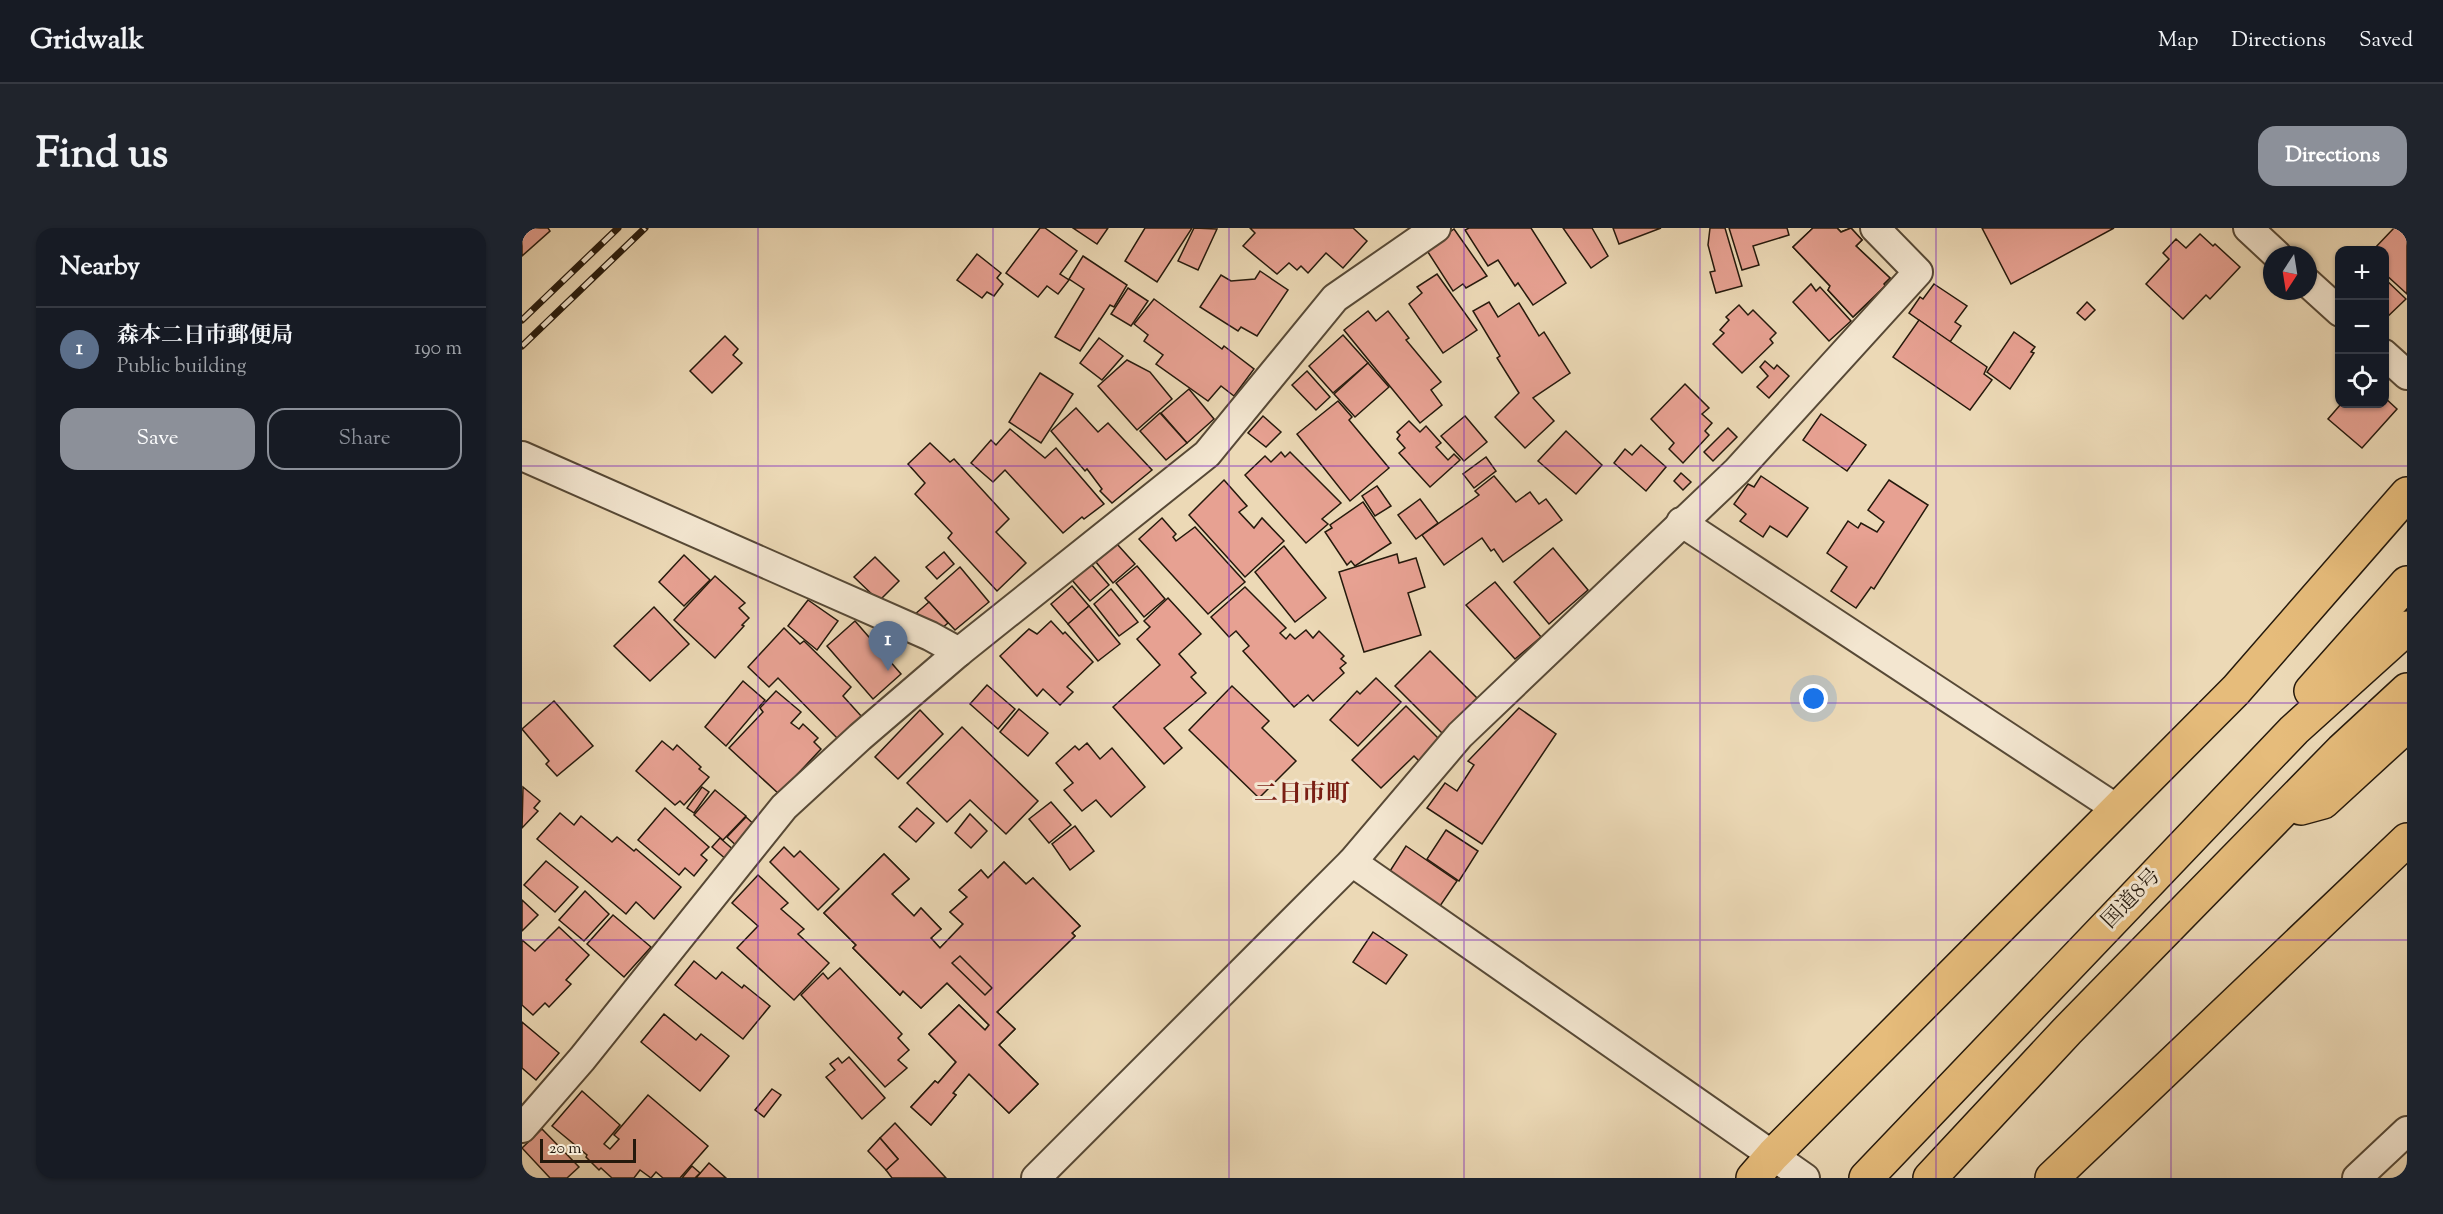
<!DOCTYPE html>
<html lang="en">
<head>
<meta charset="utf-8">
<style>
  body { margin:0; font-family:"Sorts Mill Goudy","Noto Serif JP",serif; background:#20242c; color:#f1f3f6 }
  .controls { position:absolute; right:18px; top:18px; display:grid; overflow:hidden; border-radius:12px; box-shadow:0 2px 4px #0004 }
  .controls button { width:54px; height:54px; display:grid; place-items:center; padding:0; border:0; border-bottom:2px solid #363941; background:#171b24; color:#f1f3f6; font:30px sans-serif }
  .compass { position:absolute; left:1741px; top:18px; width:54px; height:54px; border-radius:50%; background:#171b24; box-shadow:0 2px 4px #0004; rotate:192deg }
  .scale { position:absolute; left:18px; bottom:15px; width:96px; box-sizing:border-box; padding-left:6px; border:3px solid #25190c; border-top:0; font-size:16px; line-height:21px; white-space:nowrap; color:#25190c; -webkit-text-stroke:4px #f3e6d0; paint-order:stroke }
  .you { position:absolute; left:1292px; top:471px; width:21px; height:21px; margin:-15px; border:4px solid #fff; border-radius:50%; background:#1a73e8; box-shadow:0 0 0 9px #1a73e833 }
  .badge { display:grid; place-items:center; width:39px; height:39px; border-radius:50%; background:#8c9099; color:#fff; font-size:20px; font-weight:700 }
  .pin { position:absolute; translate:-50% -50px; filter:drop-shadow(0 2px 3px #0008) }
  .pin::after { content:''; position:absolute; top:32px; width:21px; height:18px; background:inherit; clip-path:polygon(0 0,100% 0,50% 100%) }
  .list { margin:0; padding:0; list-style:none }
  h2 { display:flex; justify-content:space-between; align-items:center; height:78px; margin:0; padding:0 24px; font-size:26px }
  h2 small { font-size:20px; font-weight:400; color:#9ea1a6 }
  .list li { display:grid; grid-template-columns:39px 1fr auto; gap:18px; align-items:center; box-sizing:border-box; height:84px; padding:0 24px; border-top:2px solid #363941 }
  .list b { display:block; font-size:22px; white-space:nowrap }
  .list p { margin:0; font-size:20px; white-space:nowrap; color:#9ea1a6 }
  .list em { font-size:20px; font-style:normal; color:#9ea1a6 }
  .actions { display:flex; gap:12px; padding:18px 24px }
  .actions a { flex:1; padding:14px 0; border:2px solid #8c9099; border-radius:18px; text-align:center; font-size:21px; color:#8c9099 }
  .actions .main { background:#8c9099; color:#fff }
  .icon { flex:none; width:33px; height:33px; fill:none; stroke:currentColor; stroke-width:2; stroke-linecap:round; stroke-linejoin:round }
  .map { position:relative; flex:none; width:1885px; height:950px; overflow:hidden; border-radius:18px }
  header { display:flex; align-items:center; gap:36px; box-sizing:border-box; height:84px; padding:0 30px; background:#171b24; border-bottom:2px solid #363941 }
  header strong { font-size:28px }
  nav { display:flex; gap:33px; margin-inline-start:auto; font-size:21px }
  .intro { display:flex; align-items:center; justify-content:space-between; box-sizing:border-box; height:144px; padding:0 36px }
  h1 { margin:0; font-size:42px }
  .button { padding:15px 27px; border-radius:18px; background:#8c9099; color:#fff; font-size:21px; font-weight:700 }
  main { display:flex; gap:36px; padding:0 36px }
  aside { flex:1; background:#171b24; border-radius:18px; box-shadow:0 2px 4px #0004 }
  .map>svg:first-child { display:block }
</style>
</head>
<body>
<header>
<strong>Gridwalk</strong>
<nav><a>Map</a><a>Directions</a><a>Saved</a></nav>
</header>
<div class="intro"><h1>Find us</h1><a class="button">Directions</a></div>
<main>
<aside>
<h2>Nearby<small></small></h2>
<ul class="list">
<li><span class="badge" style="background:#5c6f8a">1</span><div><b>森本二日市郵便局</b><p>Public building</p></div><em>190 m</em></li>
</ul>
<div class="actions"><a class="main">Save</a><a>Share</a></div>
</aside>
<div class="map">
<svg width="1885" height="950" viewBox="0 0 1885 950">
  <rect width="100%" height="100%" fill="#ecd9b6"/>
  <filter id="stains"><feTurbulence type="fractalNoise" baseFrequency=".00333" numOctaves="4"/><feColorMatrix values="0 0 0 0 .2 0 0 0 0 .09 0 0 0 0 .02 0 0 0 .5 -.17"/></filter>
  <radialGradient id="worn" r=".72"><stop offset=".6" stop-color="#630" stop-opacity="0"/><stop offset="1" stop-color="#630" stop-opacity=".3"/></radialGradient>
  <!-- building -->
  <g fill="#e7a192" stroke="#25190c" stroke-width="1.5" fill-rule="evenodd">
    <path d="M0,0h26l2,3 -28,25z"/>
    <path d="M518,0h5l32,23 -17,23 9,6 -11,14 -11,-8 -9,11 -32,-24z"/>
    <path d="M551,0h35l-11,16z"/>
    <path d="M623,0h47l-35,54 -32,-21z"/>
    <path d="M672,0l23,1 -19,41 -20,-9z"/>
    <path d="M728,0h103l14,13 -24,27 -17,-15 -18,20 -7,-7 -4,4 -8,-7 -12,11 -34,-28 12,-13z"/>
    <path d="M947,0h62l35,55 -33,22 -15,-22 -3,3 -17,-26 -10,6 -23,-36z"/>
    <path d="M1041,0h29l16,28 -17,12z"/>
    <path d="M1091,0h48l-42,16z"/>
    <path d="M1188,0h15l17,58 -26,7 -6,-21 5,-1 -7,-26z"/>
    <path d="M1207,0h58l2,7 -36,11 6,19 -17,5z"/>
    <path d="M1291,0h24l4,4 10,-4 11,12 -6,6 34,32 -6,6 1,2 -32,31 -25,-27 2,-4 -37,-39z"/>
    <path d="M1291,0h24l4,4 10,-4 11,12 -6,6 34,32 -6,6 1,2 -32,31 -25,-27 2,-4 -37,-39z"/>
    <path d="M1460,0h132l-103,56z"/>
    <path d="M1872,0h9l4,4v62l-23,-21v-23h-11z"/>
    <path d="M932,1l33,47 -21,12 -3,-4 -10,7 -27,-42z"/>
    <path d="M1678,6l13,12 2,-2 25,23 -30,32 -4,-4 -23,24 -37,-35 23,-25 -6,-6 13,-14 10,9z"/>
    <path d="M455,26l24,19 -4,5 6,6 -9,12 -7,-4 -5,6 -25,-18z"/>
    <path d="M561,28l44,29 -13,22 -4,-2 -30,46 -25,-14 29,-48 -15,-10z"/>
    <path d="M738,43l28,19 -31,46 -16,-9 -3,4 -38,-24 21,-32 10,6 24,-2z"/>
    <path d="M915,46l40,56 -34,23 -34,-49 13,-11 -5,-6z"/>
    <path d="M1862,50l22,21 -22,21z"/>
    <path d="M1289,56l5,7 4,-4 31,34 -22,20 -36,-39z"/>
    <path d="M1412,56l33,22 -12,16 6,4 -11,16 -41,-29 11,-16 3,2z"/>
    <path d="M606,60l20,13 -17,25 -20,-12z"/>
    <path d="M632,71l68,50 2,-3 30,23 -20,27 -13,-10 -13,15 -52,-37 7,-9 -19,-14 4,-6 -14,-11z"/>
    <path d="M967,74l9,15 21,-14 20,33 5,-4 26,41 -37,25 21,23 -29,27 -30,-31 24,-24 -22,-35 3,-2 -27,-45z"/>
    <path d="M1565,74l8,8 -10,10 -8,-7z"/>
    <path d="M1217,77l9,10 5,-5 23,23 -6,6 3,4 -31,30 -29,-29 11,-11 -4,-3 9,-10 -3,-3z"/>
    <path d="M846,83l8,10 12,-10 21,27 -3,2 35,42 -10,8 11,15 -22,18 -76,-93z"/>
    <path d="M1397,92l68,47 -3,7 8,6 -22,30 -77,-53z"/>
    <path d="M1492,104l21,15 -4,5 3,1 -24,36 -23,-17z"/>
    <path d="M821,107l25,28 -35,30 -24,-27z"/>
    <path d="M203,108l13,13 -5,6 9,8 -30,30 -22,-22z"/>
    <path d="M577,110l24,18 -21,24 -22,-17z"/>
    <path d="M605,132l23,12 22,27 -35,31 -39,-44z"/>
    <path d="M1243,133l9,8 3,-4 12,11 -20,22 -12,-11 11,-11 -8,-9z"/>
    <path d="M846,135l21,24 -34,30 -21,-23z"/>
    <path d="M785,143l23,26 -14,13 -24,-25z"/>
    <path d="M518,145l33,21 -32,49 -32,-21z"/>
    <path d="M1163,156l24,24 -7,6 10,9 -7,8 4,4 -26,28 -14,-14 5,-6 -23,-24z"/>
    <path d="M667,161l25,30 -27,24 -26,-30z"/>
    <path d="M1862,169l13,12 -35,39 -34,-29 13,-15h43z"/>
    <path d="M816,173l14,16 -3,3 40,48 -39,33 -53,-67z"/>
    <path d="M554,180l22,24 10,-9 44,47 -40,33 -12,-12 2,-2 -15,-20 -2,2 -34,-40z"/>
    <path d="M638,185l27,30 -21,17 -26,-29z"/>
    <path d="M1299,186l45,31 -19,26 -44,-31z"/>
    <path d="M741,188l18,16 -15,15 -18,-14z"/>
    <path d="M943,188l22,26 -23,19 -23,-25z"/>
    <path d="M887,193l11,11 6,-6 15,17 -5,4 12,13 6,-6 6,6 -30,27 -31,-34 6,-5 -8,-9 3,-4 -3,-3z"/>
    <path d="M1206,200l9,9 -24,24 -9,-9z"/>
    <path d="M488,201l35,29 11,-10 48,56 -20,15 -2,-2 -19,16 -58,-63 -12,12 -22,-19 20,-23 5,5z"/>
    <path d="M1044,203l36,34 -26,29 -38,-33z"/>
    <path d="M408,215l20,19 4,-3 55,60 -13,13 30,31 -29,28 -49,-53 4,-5 -37,-39 10,-11 -17,-19z"/>
    <path d="M1119,217l25,22 -20,24 -32,-28 11,-14 7,6z"/>
    <path d="M759,224l4,5 5,-5 51,51 -19,16 6,5 -22,19 -61,-68 20,-19 6,6z"/>
    <path d="M964,229l10,14 -22,17 -11,-14z"/>
    <path d="M1159,245l10,9 -8,8 -9,-9z"/>
    <path d="M972,248l22,26 14,-10 9,12 7,-5 16,21 -59,42 -9,-13 -3,2 -9,-13 -38,27 -22,-30 57,-40 -4,-4z"/>
    <path d="M1239,248l47,32 -21,29 -17,-11 -7,11 -23,-16 6,-7 -12,-10 14,-20 6,3z"/>
    <path d="M702,252l23,26 -8,6 15,16 8,-10 22,23 -39,36 -56,-62z"/>
    <path d="M1367,252l39,25 -54,84 -3,-2 -15,21 -25,-17 16,-24 -20,-14 21,-32 10,7 3,-5 16,9 7,-10 -16,-12z"/>
    <path d="M855,258l14,20 -16,10 -13,-20z"/>
    <path d="M898,271l18,24 -22,16 -18,-24z"/>
    <path d="M841,274l28,41 -36,23 -4,-5 -4,4 -22,-33 7,-4 -2,-3z"/>
    <path d="M640,290l14,16 -3,3 3,4 19,-14 50,55 -37,32 -69,-75z"/>
    <path d="M595,316l18,20 -22,19 -17,-21z"/>
    <path d="M762,318l42,52 -31,24 -40,-50z"/>
    <path d="M1031,320l35,42 -39,34 -35,-42z"/>
    <path d="M422,324l10,12 -17,15 -11,-12z"/>
    <path d="M875,326l2,9 17,-5 9,29 -17,6 13,42 -57,17 -25,-80z"/>
    <path d="M162,327l26,25 -26,26 -25,-24z"/>
    <path d="M353,329l24,24 -20,20 -25,-24z"/>
    <path d="M569,336l18,21 -19,16 -18,-21z"/>
    <path d="M615,338l28,33 -21,18 -28,-34z"/>
    <path d="M438,339l29,35 -34,28 -30,-32z"/>
    <path d="M193,348l30,27 -6,5 10,10 -7,7 2,1 -29,32 -41,-38z"/>
    <path d="M973,354l46,55 -26,22 -49,-54z"/>
    <path d="M550,358l17,20 -21,18 -17,-20z"/>
    <path d="M723,359l41,41 -6,5 6,6 4,-5 5,5 11,-9 7,8 6,-7 25,25 -3,3 5,4 -6,5 4,5 -31,28 -5,-6 -14,12 -51,-56 6,-5 -13,-15 -7,6 -18,-20z"/>
    <path d="M589,361l27,33 -19,14 -25,-32z"/>
    <path d="M646,370l33,36 -22,20 17,19 -5,4 15,16 -42,35 18,20 -18,16 -51,-57 47,-42 -23,-26 13,-12 -6,-6z"/>
    <path d="M286,372l30,21 -21,29 -29,-24z"/>
    <path d="M407,374l19,21 -6,5 -28,-13z"/>
    <path d="M567,378l31,38 -22,17 -30,-37z"/>
    <path d="M132,379l35,37 -39,37 -36,-35z"/>
    <path d="M333,393l46,53 -28,25 -46,-53z"/>
    <path d="M529,393l12,13 2,-2 28,30 -26,25 6,5 -13,13 -17,-16 -6,7 -37,-40 29,-27 8,5z"/>
    <path d="M262,400l16,16 4,-3 47,46 -8,9 19,21 -23,23 -61,-62 -9,9 -21,-20z"/>
    <path d="M908,423l48,48 -35,35 -48,-48z"/>
    <path d="M854,450l25,24 -43,44 -28,-26 27,-29 3,3z"/>
    <path d="M221,453l22,19 -39,46 -21,-19z"/>
    <path d="M465,457l28,24 -17,20 -28,-25z"/>
    <path d="M710,458l37,35 -7,7 34,33 -37,37 -70,-68z"/>
    <path d="M254,463l25,21 -10,11 8,6 4,-5 15,14 -4,4 7,7 -42,45 -50,-46 34,-36 -3,-4z"/>
    <path d="M32,473l39,45 -36,30 -11,-12 3,-3 -27,-32z"/>
    <path d="M884,478l34,34 -20,22 -6,-6 -33,32 -29,-28z"/>
    <path d="M997,480l37,26 -74,110 -55,-36 18,-25 12,8 17,-26 -6,-4z"/>
    <path d="M497,481l29,24 -20,23 -28,-24z"/>
    <path d="M398,482l23,24 -45,45 -23,-22z"/>
    <path d="M440,499l76,74 -32,33 -36,-34 -23,22 -40,-39z"/>
    <path d="M140,513l11,9 4,-5 24,22 -2,2 10,8 -25,28 -4,-4 -5,4 -39,-34z"/>
    <path d="M565,515l13,16 12,-11 33,39 -34,30 -15,-17 -14,11 -18,-21 9,-7 -17,-20 19,-17 4,4z"/>
    <path d="M1,559l17,14 -6,7 4,3 -16,17z"/>
    <path d="M180,559l7,5 -15,21 -7,-5z"/>
    <path d="M193,562l31,26 -23,24 -29,-25z"/>
    <path d="M529,574l20,23 -22,18 -20,-24z"/>
    <path d="M143,580l44,39 -8,8 6,5 -13,16 -9,-8 -6,7 -41,-35z"/>
    <path d="M395,580l17,15 -18,19 -17,-15z"/>
    <path d="M38,585l14,12 7,-9 31,26 5,-5 17,14 2,-2 45,38 -27,32 -18,-17 -10,12 -89,-75z"/>
    <path d="M448,586l17,17 -16,17 -16,-15z"/>
    <path d="M224,589l13,12 -19,20 -13,-12z"/>
    <path d="M553,598l19,25 -24,19 -18,-26z"/>
    <path d="M924,602l32,21 -19,30 -32,-22z"/>
    <path d="M198,610l16,14 -8,9 -16,-14z"/>
    <path d="M884,618l51,35 -17,25 -50,-35z"/>
    <path d="M262,619l10,10 6,-6 39,38 -21,21 -48,-48z"/>
    <path d="M362,626l25,25 -17,15 22,22 7,-8 20,21 -10,9 9,10 23,-24 -13,-12 17,-15 -8,-7 22,-20 7,8 16,-16 22,22 7,-6 47,48 -8,7 3,3 -78,76 18,17 -16,16 39,39 -29,29 -40,-39 -16,19 3,2 -25,30 -20,-18 24,-26 3,2 18,-21 -27,-28 30,-29 26,25 4,-5 -42,-42 -26,25 -18,-17 -3,4 -47,-47 3,-3 -32,-32zM438,728l32,32 -7,7 -33,-32z"/>
    <path d="M362,626l25,25 -17,15 22,22 7,-8 20,21 -10,9 9,10 23,-24 -13,-12 17,-15 -8,-7 22,-20 7,8 16,-16 22,22 7,-6 47,48 -8,7 3,3 -78,76 18,17 -16,16 39,39 -29,29 -40,-39 -16,19 3,2 -25,30 -20,-18 24,-26 3,2 18,-21 -27,-28 30,-29 26,25 4,-5 -42,-42 -26,25 -18,-17 -3,4 -47,-47 3,-3 -32,-32z"/>
    <path d="M24,633l32,26 -23,25 -31,-27z"/>
    <path d="M236,647l30,28 -7,6 23,20 -6,5 31,29 -35,37 -57,-52 21,-22 -26,-23z"/>
    <path d="M63,663l24,23 -25,27 -25,-21z"/>
    <path d="M0,672l16,15 -16,16z"/>
    <path d="M91,687l38,32 -27,30 -37,-33z"/>
    <path d="M37,699l30,28 -23,25 5,4 -22,23 -4,-4 -12,12 -11,-10v-65l13,11z"/>
    <path d="M851,704l34,23 -21,29 -33,-22z"/>
    <path d="M438,728l32,32 -7,7 -33,-32z"/>
    <path d="M172,733l22,18 6,-7 20,16 2,-3 26,21 -27,33 -68,-54z"/>
    <path d="M318,740l62,66 -4,4 11,12 -11,10 9,8 -22,19 -84,-92 22,-22 5,6z"/>
    <path d="M142,786l32,26 5,-6 28,22 -29,35 -59,-49z"/>
    <path d="M0,794l37,31 -23,27 -14,-12z"/>
    <path d="M327,829l36,41 -23,21 -36,-42 9,-7 -5,-6 8,-6 4,5z"/>
    <path d="M250,861l9,6 -17,22 -9,-7z"/>
    <path d="M60,863l38,34 -16,19 6,5 9,-10 -5,-4 34,-40 60,51 -28,32h-17l-7,-6 -5,6 -11,-8 -6,8h-22l-11,-10 -2,2 -13,-13 1,-2 -35,-29z"/>
    <path d="M373,895l51,55h-54l-6,-8 12,-11 -18,-21z"/>
    <path d="M20,901l37,38 -12,11h-17l-28,-30z"/>
    <path d="M358,910l18,21 -12,11 -18,-19z"/>
    <path d="M187,935l17,15h-30z"/>
    <path d="M170,938l8,7 -5,5h-13z"/>
  </g>
  <g fill="none" stroke-linecap="round" stroke-linejoin="round">
    <defs>
      <g id="minor">
        <path d="M1726,0l29,27"/>
        <path d="M1786,55l32,29"/>
        <path d="M1862,126l23,21"/>
        <path d="M0,228l408,180 29,16"/>
        <path d="M1159,294l436,287"/>
        <path d="M830,634l453,316"/>
        <path d="M0,900l60,-69 202,-252 76,-70 99,-85 248,-198 128,-156 101,-70"/>
        <path d="M514,950l316,-316 108,-127 277,-264 181,-199 -43,-44"/>
        <path d="M1835,950l50,-47"/>
      </g>
      <g id="trunk">
        <path d="M1789,463l96,-108"/>
        <path d="M1779,580l22,-6 84,-77"/>
        <path d="M1231,950l20,-23 463,-465 171,-196"/>
        <path d="M1344,950l428,-448 113,-102"/>
        <path d="M1408,950l137,-147 275,-281 65,-60"/>
        <path d="M1530,950l355,-338"/>
      </g>
    </defs>
    <!-- minor casing -->
    <use href="#minor" stroke="#574936" stroke-width="32"/>
    <!-- trunk casing -->
    <use href="#trunk" stroke="#25190c" stroke-width="36"/>
    <!-- minor -->
    <use href="#minor" stroke="#f3e6d0" stroke-width="28"/>
    <!-- trunk -->
    <use href="#trunk" stroke="#e6bc7b" stroke-width="33"/>
    <defs>
      <g id="rail">
        <path d="M0,92l96,-92"/>
        <path d="M0,118l123,-118"/>
      </g>
    </defs>
    <!-- rail casing -->
    <use href="#rail" stroke="#25190c" stroke-width="7"/>
    <!-- rail -->
    <use href="#rail" stroke="#f3e6d0" stroke-width="4.5" stroke-dasharray="14" stroke-linecap="butt"/>
  </g>
  <!-- grid -->
  <path fill="none" stroke="#7b2cbf" stroke-width="1.5" stroke-opacity="0.55" d="M236,0v950M471,0v950M707,0v950M942,0v950M1178,0v950M1414,0v950M1649,0v950M0,238h1885M0,475h1885M0,712h1885"/>
  <g text-anchor="middle" dominant-baseline="central" stroke-width="6" stroke-linejoin="round" paint-order="stroke">
    <!-- street labels -->
    <g font-size="21" fill="#25190c" stroke="#f3e6d0">
      <text transform="translate(1610 671) rotate(-46)">国道8号</text>
    </g>
    <!-- quarter labels -->
    <g font-size="24" font-weight="bold" fill="#7a1f14" stroke="#f3e6d0">
      <text x="780" y="567">二日市町</text>
    </g>
  </g>
  <rect width="100%" height="100%" filter="url(#stains)"/>
  <rect width="100%" height="100%" fill="url(#worn)"/>
</svg>
<div class="controls">
<button>+</button>
<button>−</button>
<button><svg class="icon" aria-label="locate" viewBox="0 0 24 24"><circle cx="12" cy="12" r="6"/><path d="M12 2v4M12 18v4M2 12h4M18 12h4"/></svg></button>
</div>
<svg class="compass" viewBox="-18 -18 36 36"><path d="M0-13l5 13h-10z" fill="#e53935"/><path d="M0 13l5-13h-10z" fill="#9ea1a6"/></svg>
<div class="scale">20 m</div>
<div class="you"></div>
<div class="pin badge" style="left:366px;top:443px;background:#5c6f8a">1</div>
</div>
</main>
</body>
</html>
